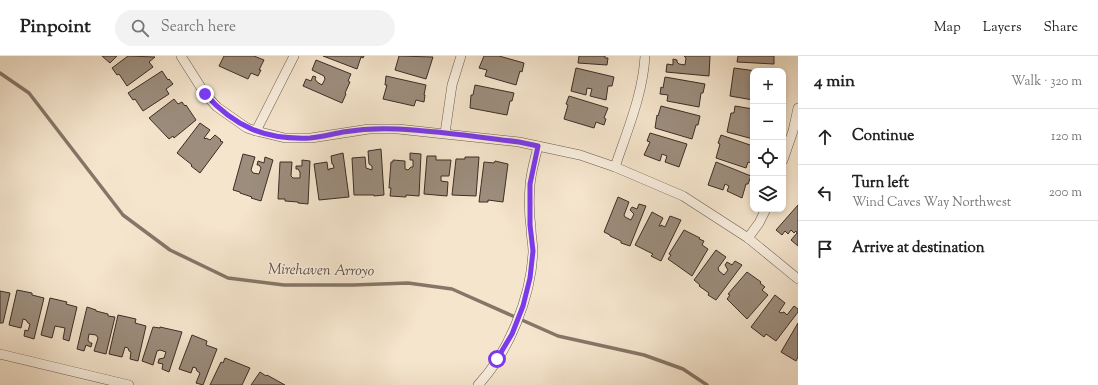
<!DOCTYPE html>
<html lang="en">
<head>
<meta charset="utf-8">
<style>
  body { margin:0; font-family:"Sorts Mill Goudy",serif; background:#f2f2f2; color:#222 }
  .controls { position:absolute; right:12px; top:12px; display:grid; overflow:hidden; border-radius:8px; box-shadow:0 2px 6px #0003 }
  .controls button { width:36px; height:36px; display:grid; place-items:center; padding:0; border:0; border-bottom:1px solid #e0e0e0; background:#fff; color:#222; font:20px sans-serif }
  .stop { position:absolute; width:12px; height:12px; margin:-9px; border:3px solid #7c3aed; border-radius:50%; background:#fff }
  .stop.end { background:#7c3aed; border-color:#fff; box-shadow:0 1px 4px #0008 }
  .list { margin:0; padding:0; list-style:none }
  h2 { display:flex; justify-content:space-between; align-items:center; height:52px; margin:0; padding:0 16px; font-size:17px }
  h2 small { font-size:13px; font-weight:400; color:#767676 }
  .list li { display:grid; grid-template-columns:26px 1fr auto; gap:12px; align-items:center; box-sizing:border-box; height:56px; padding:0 16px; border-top:1px solid #e0e0e0 }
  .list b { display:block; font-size:15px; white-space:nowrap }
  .list p { margin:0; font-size:13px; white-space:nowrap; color:#767676 }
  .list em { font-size:13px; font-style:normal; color:#767676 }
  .icon { flex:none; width:22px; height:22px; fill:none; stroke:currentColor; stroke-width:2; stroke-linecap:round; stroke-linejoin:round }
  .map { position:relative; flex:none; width:798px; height:329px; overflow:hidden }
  header { display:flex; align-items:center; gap:24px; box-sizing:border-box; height:56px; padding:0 20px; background:#fff; border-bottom:1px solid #e0e0e0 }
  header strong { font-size:19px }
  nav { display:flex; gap:22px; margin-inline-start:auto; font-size:14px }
  .search { width:280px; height:36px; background:#f2f2f2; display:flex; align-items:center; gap:10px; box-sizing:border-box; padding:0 14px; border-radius:22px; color:#767676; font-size:15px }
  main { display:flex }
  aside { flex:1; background:#fff }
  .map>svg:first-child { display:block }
</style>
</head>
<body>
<header>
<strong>Pinpoint</strong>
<div class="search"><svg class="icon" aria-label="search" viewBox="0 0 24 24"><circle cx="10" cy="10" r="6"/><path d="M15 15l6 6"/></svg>Search here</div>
<nav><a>Map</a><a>Layers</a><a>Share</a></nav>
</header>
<main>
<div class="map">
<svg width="798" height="329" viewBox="0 0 798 329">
  <rect width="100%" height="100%" fill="#f5e5cd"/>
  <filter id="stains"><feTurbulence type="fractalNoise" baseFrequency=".005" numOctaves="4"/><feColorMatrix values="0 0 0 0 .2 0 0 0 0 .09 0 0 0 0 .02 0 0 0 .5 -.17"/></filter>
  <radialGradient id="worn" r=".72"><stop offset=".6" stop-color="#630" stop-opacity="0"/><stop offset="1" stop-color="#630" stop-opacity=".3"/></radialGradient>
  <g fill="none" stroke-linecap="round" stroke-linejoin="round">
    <!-- stream -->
    <path stroke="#857668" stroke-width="3.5" d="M0,17l29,20 94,122 47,35 58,28 56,7h69l55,-2 44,6 106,47 86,19 39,14 24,16"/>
  </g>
  <!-- building -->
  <g fill="#9c8d7d" stroke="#3c2d26">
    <path d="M102,0h15l-7,7z"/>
    <path d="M128,0l27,1 -6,5 4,5 -26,19 -8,-12 -2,1 -5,-7z"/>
    <path d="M224,0h30l10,4 -5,10h2l-3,6 -7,-3 -3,6 -29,-13z"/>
    <path d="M323,0h41l-1,2 -2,-1 -4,12z"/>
    <path d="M399,0l34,1 -7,22 -31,-9z"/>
    <path d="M484,0h15l25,7 -2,9 -2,-1 -4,14 -31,-9 2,-6 -8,-2z"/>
    <path d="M579,0h26v2h3l-1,7 -29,-2z"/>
    <path d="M684,0h26l-1,20 -43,-4 1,-8 6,1v-6l4,1v2l2,2 6,1 1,-7z"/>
    <path d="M738,0h36v8l-37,-2z"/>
    <path d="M316,4l35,14 -3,7 2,1 -5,11 1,1 -4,9 -39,-17 3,-7 5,2 2,-5 3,1 -1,2 2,3 5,3 3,-6 -1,-3 -12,-6z"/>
    <path d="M576,12l38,9 -2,9h-4l-2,14 -16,-4 2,-7 -5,-1 -1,7 -15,-4z"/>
    <path d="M734,12l22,3h-3v29l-23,-4z"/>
    <path d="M162,15l6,9 1,-1 4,5 -7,5 3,5 -26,17 -8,-12 -2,1 -5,-7z"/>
    <path d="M386,20l40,9 -2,10h1l-1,7 -8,-2 -2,6 -31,-7 4,-14h-2z"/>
    <path d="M665,21l40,7 -2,9h-2l-2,14 -32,-6 1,-6 -8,-1 1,-7 2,1z"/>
    <path d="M475,29l39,8 -2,8h-2l-3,14 -37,-7 1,-13h2z"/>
    <path d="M569,40l39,12 -4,10 2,1 -2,6 -8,-3 -2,6 -30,-9 4,-14 -2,-1z"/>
    <path d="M174,43l4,5 4,-2 3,4 1,-1 10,15 -22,18 -1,-2 -4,3 -20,-21z"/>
    <path d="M661,50l39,10 -2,9h-2l-4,14 -37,-11 2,-13 1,1z"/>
    <path d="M735,50l18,3v30l-26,-7 4,-19h3z"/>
    <path d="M200,67l10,7 -6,8 1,1 1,-1 4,2 5,-5 6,5 -1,1 3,1 -23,31 -9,-7 1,-1 -15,-12z"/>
    <path d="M650,77l37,11 -8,23 -14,-5 2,-6 -5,-2 -2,7 -16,-6 6,-13 -3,-1z"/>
    <path d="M721,79l32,11v18l-5,-2 -2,6 -30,-10 4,-14 -2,-1z"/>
    <path d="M381,93l3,46 -10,1v-1h-20l-2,-37 13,-1 1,11 6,2v-4l-3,-2 -1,-13z"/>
    <path d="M343,97l6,44 -30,3 -5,-36 13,-2 1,8h1v-1l5,-1 -1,-4h-1l-1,-8z"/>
    <path d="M410,97l11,1 -2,42 -13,-1v2l-16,-1 1,-8h-2l2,-26h2v-2l12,1v8l3,1 3,-3h2v-7h-3z"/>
    <path d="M243,98l12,3 -4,13 2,3 6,1 2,-6 -2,-3h-2l1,-4 6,2 1,-6 8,3 -12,41 -10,-3 1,-1 -12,-4v-1l-7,-2z"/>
    <path d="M427,100h9v4h15l-2,16h-8v5l7,1 -1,14 -23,-2z"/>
    <path d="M465,101h14l-3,39 -24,-1 4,-36h9z"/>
    <path d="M302,104l8,1 -2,43 -10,-1v-1l-13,-1v-2h-7l2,-37h12l-1,14 2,2h7v-6l-2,-3h-2v-3h6z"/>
    <path d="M495,105l13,3 -5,38 -15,-2v2h-9l5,-40 10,1z"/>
    <path d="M716,106l35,14 -3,8h-2l-4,14 -15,-7 2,-5 -4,-2 -2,6 -15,-5z"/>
    <path d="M618,141l11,5 -5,13 1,2 6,3 3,-6 -4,-4 2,-3 5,2 2,-5 7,2 -16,40 -9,-3v-2l-11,-5v-1l-6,-3z"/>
    <path d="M798,149v41l-7,-6 6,-7 -1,-2 -2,2 -3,-3 -3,4 -3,-3 -3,4 -6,-5z"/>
    <path d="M652,156l11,6 -4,8h2v-1l4,2 5,-11 11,4 -20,41 -10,-5 2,-2 -18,-9z"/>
    <path d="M684,174l16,8 -1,1 5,2 -2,4 6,4 -16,27 -24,-17 3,-4 -2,-1z"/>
    <path d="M716,194l10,7 -8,11 1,3 5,4 4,-5 -3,-5 2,-3 5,3 3,-4 7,4 -26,35 -8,-5 1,-2 -10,-7 1,-1 -6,-5z"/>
    <path d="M747,216l14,10 -1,1 5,4 -3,3 6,5 -21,24 -20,-20 3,-4 -2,-1z"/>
    <path d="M17,234l15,3v2l12,3 -10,41 -10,-3 1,-6 3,1 2,-7 -2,-1 -2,-3 -3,-1 -2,9 -12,-3z"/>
    <path d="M0,235l10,2 -7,30h-3z"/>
    <path d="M775,239l10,8 -6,9 2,1 3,-1 3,3 7,-9 4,3v3l-22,29 -10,-7 -2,3 -13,-10z"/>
    <path d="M50,242l17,4 -1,2 11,3 -8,34 -6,-2 2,-11 -10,-2 -3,12 -11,-3z"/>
    <path d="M87,251l9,3v1l12,3v2l7,1 -9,37 -12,-3 4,-13 -2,-3 -7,-1 -1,6 2,3h2l-1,4 -5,-2 -2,6 -7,-2z"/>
    <path d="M118,259l18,4 -1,4 11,3 -8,35 -8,-2 1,-7 -2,-1 -1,-3 -3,-1 -3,10 -13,-3z"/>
    <path d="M798,267v34l-2,4 -15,-9z"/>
    <path d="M153,271l7,1v-1l22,5 -13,40 -7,-3 1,-5 -5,-1 1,-4 5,-1 2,-6 -6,-2 -3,1 -4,14 -11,-4z"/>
    <path d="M192,279l15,6 -1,4 11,4 -14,36 -7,-2 4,-10 -3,-2 -1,-3 -3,-1 -2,6 -12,-4z"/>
    <path d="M225,302l25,10 -8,17h-32l11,-23 2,1z"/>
    <path d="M260,316l6,4 1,-1 18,10h-34z"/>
  </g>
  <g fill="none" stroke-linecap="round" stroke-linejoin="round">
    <defs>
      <g id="minor">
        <path d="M181,0l24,38 12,13 30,21 9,3 29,7h26l58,-9h29l121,13 61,13 35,12 68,29 65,42 50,41"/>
        <path d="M256,75l38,-75"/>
        <path d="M445,77l7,-48 9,-29"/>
        <path d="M783,104l10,-29 5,-23"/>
        <path d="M615,111c12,-36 28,-73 30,-111"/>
        <path d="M748,182l11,-15 7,-14"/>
        <path d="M0,298l129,31"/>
        <path d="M478,329c31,-33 53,-88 55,-133 0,-8 -2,-16 -2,-24 -2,-14 -2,-30 -1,-43 1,-13 5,-26 8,-39"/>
      </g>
    </defs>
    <!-- minor casing -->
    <use href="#minor" stroke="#6a5b50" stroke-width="10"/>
    <!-- minor -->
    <use href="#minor" stroke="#f8eede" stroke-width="9"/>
  </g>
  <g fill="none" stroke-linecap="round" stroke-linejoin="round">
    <!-- route -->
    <path stroke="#7c3aed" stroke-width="5" d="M205,38c30,33 60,46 105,44 11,-1 22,-4 33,-6 18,-3 36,-4 55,-3 40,2 81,8 121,13l19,4 -8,38v41l3,26 -3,27 -7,28 -11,28 -15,25"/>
  </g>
  <g text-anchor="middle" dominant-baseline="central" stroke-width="3" stroke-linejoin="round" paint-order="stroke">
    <!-- water labels -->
    <g font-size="15" font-style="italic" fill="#615147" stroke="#f8eede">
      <text transform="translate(321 215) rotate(1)">Mirehaven Arroyo</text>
    </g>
  </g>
  <rect width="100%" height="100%" filter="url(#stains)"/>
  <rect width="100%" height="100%" fill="url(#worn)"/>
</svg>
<div class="controls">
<button>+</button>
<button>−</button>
<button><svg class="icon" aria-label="locate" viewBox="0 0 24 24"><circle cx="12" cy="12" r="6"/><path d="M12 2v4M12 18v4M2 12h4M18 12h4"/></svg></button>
<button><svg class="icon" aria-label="layers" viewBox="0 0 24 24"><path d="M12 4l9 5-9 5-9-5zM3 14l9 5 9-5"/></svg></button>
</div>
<div class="stop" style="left:497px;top:303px"></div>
<div class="stop end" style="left:205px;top:38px"></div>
</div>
<aside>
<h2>4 min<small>Walk · 320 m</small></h2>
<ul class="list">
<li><svg class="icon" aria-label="ahead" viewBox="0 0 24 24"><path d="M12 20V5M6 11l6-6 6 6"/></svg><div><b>Continue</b></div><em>120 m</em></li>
<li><svg class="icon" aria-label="left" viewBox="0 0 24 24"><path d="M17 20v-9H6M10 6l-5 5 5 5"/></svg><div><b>Turn left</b><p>Wind Caves Way Northwest</p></div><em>200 m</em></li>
<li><svg class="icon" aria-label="arrive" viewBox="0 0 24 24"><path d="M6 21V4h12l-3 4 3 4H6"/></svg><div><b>Arrive at destination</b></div></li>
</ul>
</aside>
</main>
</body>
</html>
